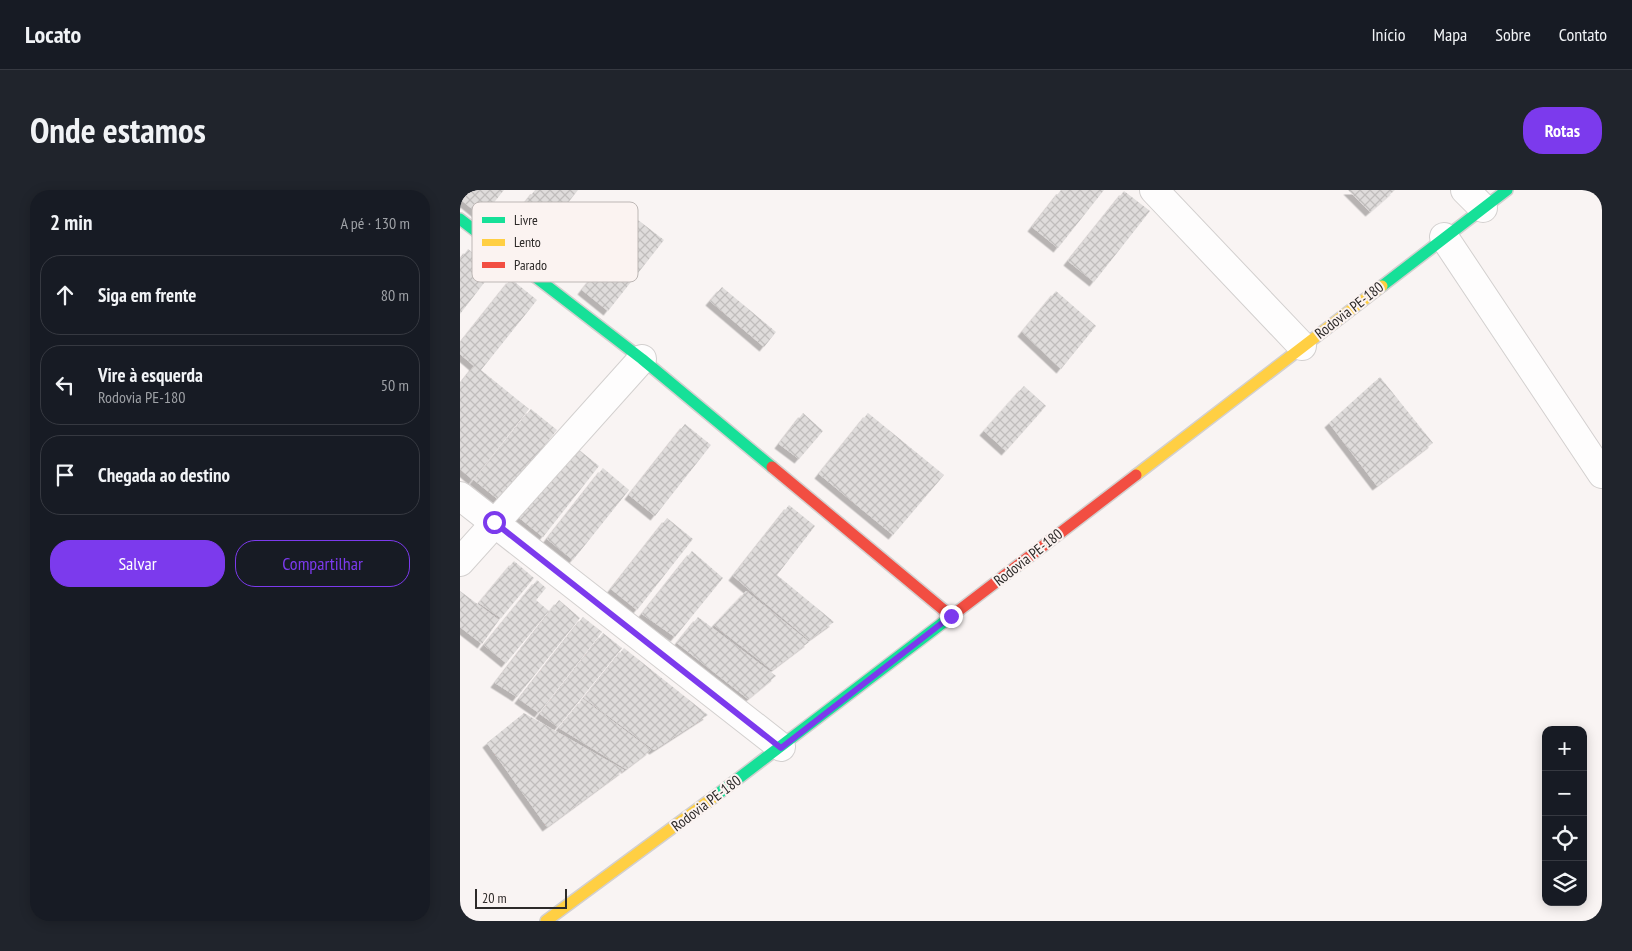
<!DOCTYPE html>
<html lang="pt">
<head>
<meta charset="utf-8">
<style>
  body { margin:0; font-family:"PT Sans Narrow",sans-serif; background:#20242c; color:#f1f3f6 }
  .controls { position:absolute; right:15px; bottom:15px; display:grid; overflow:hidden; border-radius:10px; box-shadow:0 2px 12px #0003 }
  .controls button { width:45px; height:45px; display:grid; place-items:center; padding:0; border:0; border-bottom:1px solid #363941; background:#171b24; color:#f1f3f6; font:25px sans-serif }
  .scale { position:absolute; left:15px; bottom:12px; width:92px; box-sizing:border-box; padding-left:5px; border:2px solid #2d2a29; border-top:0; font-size:14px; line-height:18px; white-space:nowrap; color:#2d2a29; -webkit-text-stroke:4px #fbf3f1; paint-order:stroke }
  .stop { position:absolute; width:15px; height:15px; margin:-11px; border:4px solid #7c3aed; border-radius:50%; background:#fff }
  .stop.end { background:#7c3aed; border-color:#fff; box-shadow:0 1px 5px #0008 }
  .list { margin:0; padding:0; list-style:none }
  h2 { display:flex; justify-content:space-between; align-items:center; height:65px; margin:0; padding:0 20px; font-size:21px }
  h2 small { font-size:16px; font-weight:400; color:#9ea1a6 }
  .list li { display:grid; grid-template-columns:32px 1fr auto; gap:15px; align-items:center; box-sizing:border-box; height:80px; margin:0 10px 10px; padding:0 10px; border:1px solid #363941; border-radius:20px }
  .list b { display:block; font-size:19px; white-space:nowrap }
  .list p { margin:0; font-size:16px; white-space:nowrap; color:#9ea1a6 }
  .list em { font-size:16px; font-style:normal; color:#9ea1a6 }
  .actions { display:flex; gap:10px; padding:15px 20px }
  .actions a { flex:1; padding:11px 0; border:1px solid #7c3aed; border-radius:20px; text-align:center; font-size:18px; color:#7c3aed }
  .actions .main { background:#7c3aed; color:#fff }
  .icon { flex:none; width:28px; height:28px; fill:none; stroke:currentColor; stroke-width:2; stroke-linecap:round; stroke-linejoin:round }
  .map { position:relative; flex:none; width:1142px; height:731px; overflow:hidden; border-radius:20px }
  header { display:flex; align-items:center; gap:30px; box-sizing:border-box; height:70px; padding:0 25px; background:#171b24; border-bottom:1px solid #363941 }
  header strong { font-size:24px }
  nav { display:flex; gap:28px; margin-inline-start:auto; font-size:18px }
  .intro { display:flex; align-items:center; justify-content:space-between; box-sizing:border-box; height:120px; padding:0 30px }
  h1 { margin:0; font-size:35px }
  .button { padding:12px 22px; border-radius:20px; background:#7c3aed; color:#fff; font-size:18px; font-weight:700 }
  main { display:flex; gap:30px; padding:0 30px }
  aside { flex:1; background:#171b24; border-radius:20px; box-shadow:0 2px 12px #0003 }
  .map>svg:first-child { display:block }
</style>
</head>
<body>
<header>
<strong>Locato</strong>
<nav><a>Início</a><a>Mapa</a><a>Sobre</a><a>Contato</a></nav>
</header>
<div class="intro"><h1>Onde estamos</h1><a class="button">Rotas</a></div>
<main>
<aside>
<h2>2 min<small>A pé · 130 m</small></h2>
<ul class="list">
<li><svg class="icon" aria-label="ahead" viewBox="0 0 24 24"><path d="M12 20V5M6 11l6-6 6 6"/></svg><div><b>Siga em frente</b></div><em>80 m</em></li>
<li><svg class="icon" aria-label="left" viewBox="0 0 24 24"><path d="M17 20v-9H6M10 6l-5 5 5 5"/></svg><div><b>Vire à esquerda</b><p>Rodovia PE-180</p></div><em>50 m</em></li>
<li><svg class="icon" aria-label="arrive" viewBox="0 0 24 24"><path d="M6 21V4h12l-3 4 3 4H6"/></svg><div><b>Chegada ao destino</b></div></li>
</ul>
<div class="actions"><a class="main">Salvar</a><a>Compartilhar</a></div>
</aside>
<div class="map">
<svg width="1142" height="731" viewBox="0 0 1142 731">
  <defs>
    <pattern id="building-cross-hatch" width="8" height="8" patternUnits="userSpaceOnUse" patternTransform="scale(1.25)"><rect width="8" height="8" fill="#dfdcdb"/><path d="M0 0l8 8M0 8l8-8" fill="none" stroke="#c0bdbc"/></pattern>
    <filter id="shadow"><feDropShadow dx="-4.5" dy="4.5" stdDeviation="0" flood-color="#0004"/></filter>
  </defs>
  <rect width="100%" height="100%" fill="#f9f4f3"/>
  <!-- building -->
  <g fill="url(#building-cross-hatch)" filter="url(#shadow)">
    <path d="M2,0h42l-22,27 -22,-18v-6z"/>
    <path d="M75,0h43l-49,62 -26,-21z"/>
    <path d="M601,0h43l-46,58 -26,-21z"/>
    <path d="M888,0h47l-25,22z"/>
    <path d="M664,1l26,20 -56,71 -26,-21z"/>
    <path d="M178,30l26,20 -56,71 -26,-21z"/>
    <path d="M8,59l26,21 -34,44v-54z"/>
    <path d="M51,89l26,21 -56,70 48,39 -56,71 -13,-11v-85l14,-18 -14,-12v-11z"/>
    <path d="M262,97l54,45 -12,15 -54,-46z"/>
    <path d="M596,101l40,35 -35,43 -39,-37z"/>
    <path d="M920,187l53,66 -56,43 -48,-63z"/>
    <path d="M564,196l22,20 -40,45 -22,-20z"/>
    <path d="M71,219l26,21 -57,71 -26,-21z"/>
    <path d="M343,223l20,18 -24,28 -20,-15z"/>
    <path d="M408,223l76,62 -51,60 -74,-61z"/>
    <path d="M225,234l26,21 -56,71 -26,-21z"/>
    <path d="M113,255l26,21 -56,71 -26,-21z"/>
    <path d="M143,278l26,22 -56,70 -26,-21z"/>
    <path d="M329,315l26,21 -38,49 57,47 -25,18 -76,-64z"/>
    <path d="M207,328l26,21 -56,71 -26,-21z"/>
    <path d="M232,361l31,27 -48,59 -33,-23z"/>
    <path d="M54,371l20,17 -33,40 -22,-15z"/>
    <path d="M77,390l9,8 -10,12 13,11 -43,52 -22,-18z"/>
    <path d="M0,401l39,29 -17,24 -22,-17z"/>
    <path d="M286,401l63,51 -37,28 -58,-45z"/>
    <path d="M99,410l21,18 -63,79 -22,-14z"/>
    <path d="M123,427l19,15 -63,81 -20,-14z"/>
    <path d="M238,427l78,59 -28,23 -71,-56z"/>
    <path d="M143,443l19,15 -64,79 -18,-13z"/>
    <path d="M164,458l84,67 -54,35 -70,-52z"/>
    <path d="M123,509l68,51 -25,19 -67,-41z"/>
    <path d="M64,523l100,57 -77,57 -60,-84z"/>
  </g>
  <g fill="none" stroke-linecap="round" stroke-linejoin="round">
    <defs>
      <g id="street">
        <path d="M694,0l148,156"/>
        <path d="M1005,0l18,18"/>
        <path d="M984,47l158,237"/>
        <path d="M0,306l321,251"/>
        <path d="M0,372l182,-203"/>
      </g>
      <g id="fast">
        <path d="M0,29l182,140 130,108"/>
        <path d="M922,96l125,-96"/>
        <path d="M254,607l235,-179"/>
      </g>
      <g id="slow">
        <path d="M676,285l246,-189"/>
        <path d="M86,731l168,-124"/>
      </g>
      <g id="jam">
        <path d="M312,277l179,149"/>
        <path d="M489,428l187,-143"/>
      </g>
    </defs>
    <!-- street casing -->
    <use href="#street" stroke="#d3d0cf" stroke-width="30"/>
    <!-- fast casing -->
    <use href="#fast" stroke="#d3d0cf" stroke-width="14"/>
    <!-- slow casing -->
    <use href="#slow" stroke="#d3d0cf" stroke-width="14"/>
    <!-- jam casing -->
    <use href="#jam" stroke="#d3d0cf" stroke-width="14"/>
    <!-- street -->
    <use href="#street" stroke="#fefdfd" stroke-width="28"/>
    <!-- fast -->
    <use href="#fast" stroke="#16e098" stroke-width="11"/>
    <!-- slow -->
    <use href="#slow" stroke="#ffcf43" stroke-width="11"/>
    <!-- jam -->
    <use href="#jam" stroke="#f24e42" stroke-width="11"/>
  </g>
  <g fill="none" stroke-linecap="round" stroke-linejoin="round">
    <!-- route -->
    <path stroke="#7c3aed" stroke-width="6" d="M34,332l287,226 170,-132"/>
  </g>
  <g text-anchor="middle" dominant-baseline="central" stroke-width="4" stroke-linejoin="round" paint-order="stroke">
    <!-- street labels -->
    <g font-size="15" fill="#2d2a29" stroke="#fbf3f1">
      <text transform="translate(889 120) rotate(-38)">Rodovia PE-180</text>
      <text transform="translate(568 367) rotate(-38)">Rodovia PE-180</text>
      <text transform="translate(246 613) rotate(-37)">Rodovia PE-180</text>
    </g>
  </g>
  <!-- legend -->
  <rect x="12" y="12" width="166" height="80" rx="8" fill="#fbf3f1" stroke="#bdb7b5" stroke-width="1"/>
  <rect x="22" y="27" width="23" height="6" fill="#16e098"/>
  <rect x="22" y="49" width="23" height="7" fill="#ffcf43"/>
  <rect x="22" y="72" width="23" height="6" fill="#f24e42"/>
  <g font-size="14" fill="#2d2a29">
    <text x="54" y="35">Livre</text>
    <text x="54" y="57">Lento</text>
    <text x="54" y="80">Parado</text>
  </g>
</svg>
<div class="controls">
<button>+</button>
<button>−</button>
<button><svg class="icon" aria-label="locate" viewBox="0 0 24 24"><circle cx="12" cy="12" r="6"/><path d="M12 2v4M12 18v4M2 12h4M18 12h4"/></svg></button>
<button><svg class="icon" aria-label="layers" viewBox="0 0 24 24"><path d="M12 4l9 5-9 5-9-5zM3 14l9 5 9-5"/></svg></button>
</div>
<div class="scale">20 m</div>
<div class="stop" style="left:34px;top:332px"></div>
<div class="stop end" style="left:491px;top:426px"></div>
</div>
</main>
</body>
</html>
